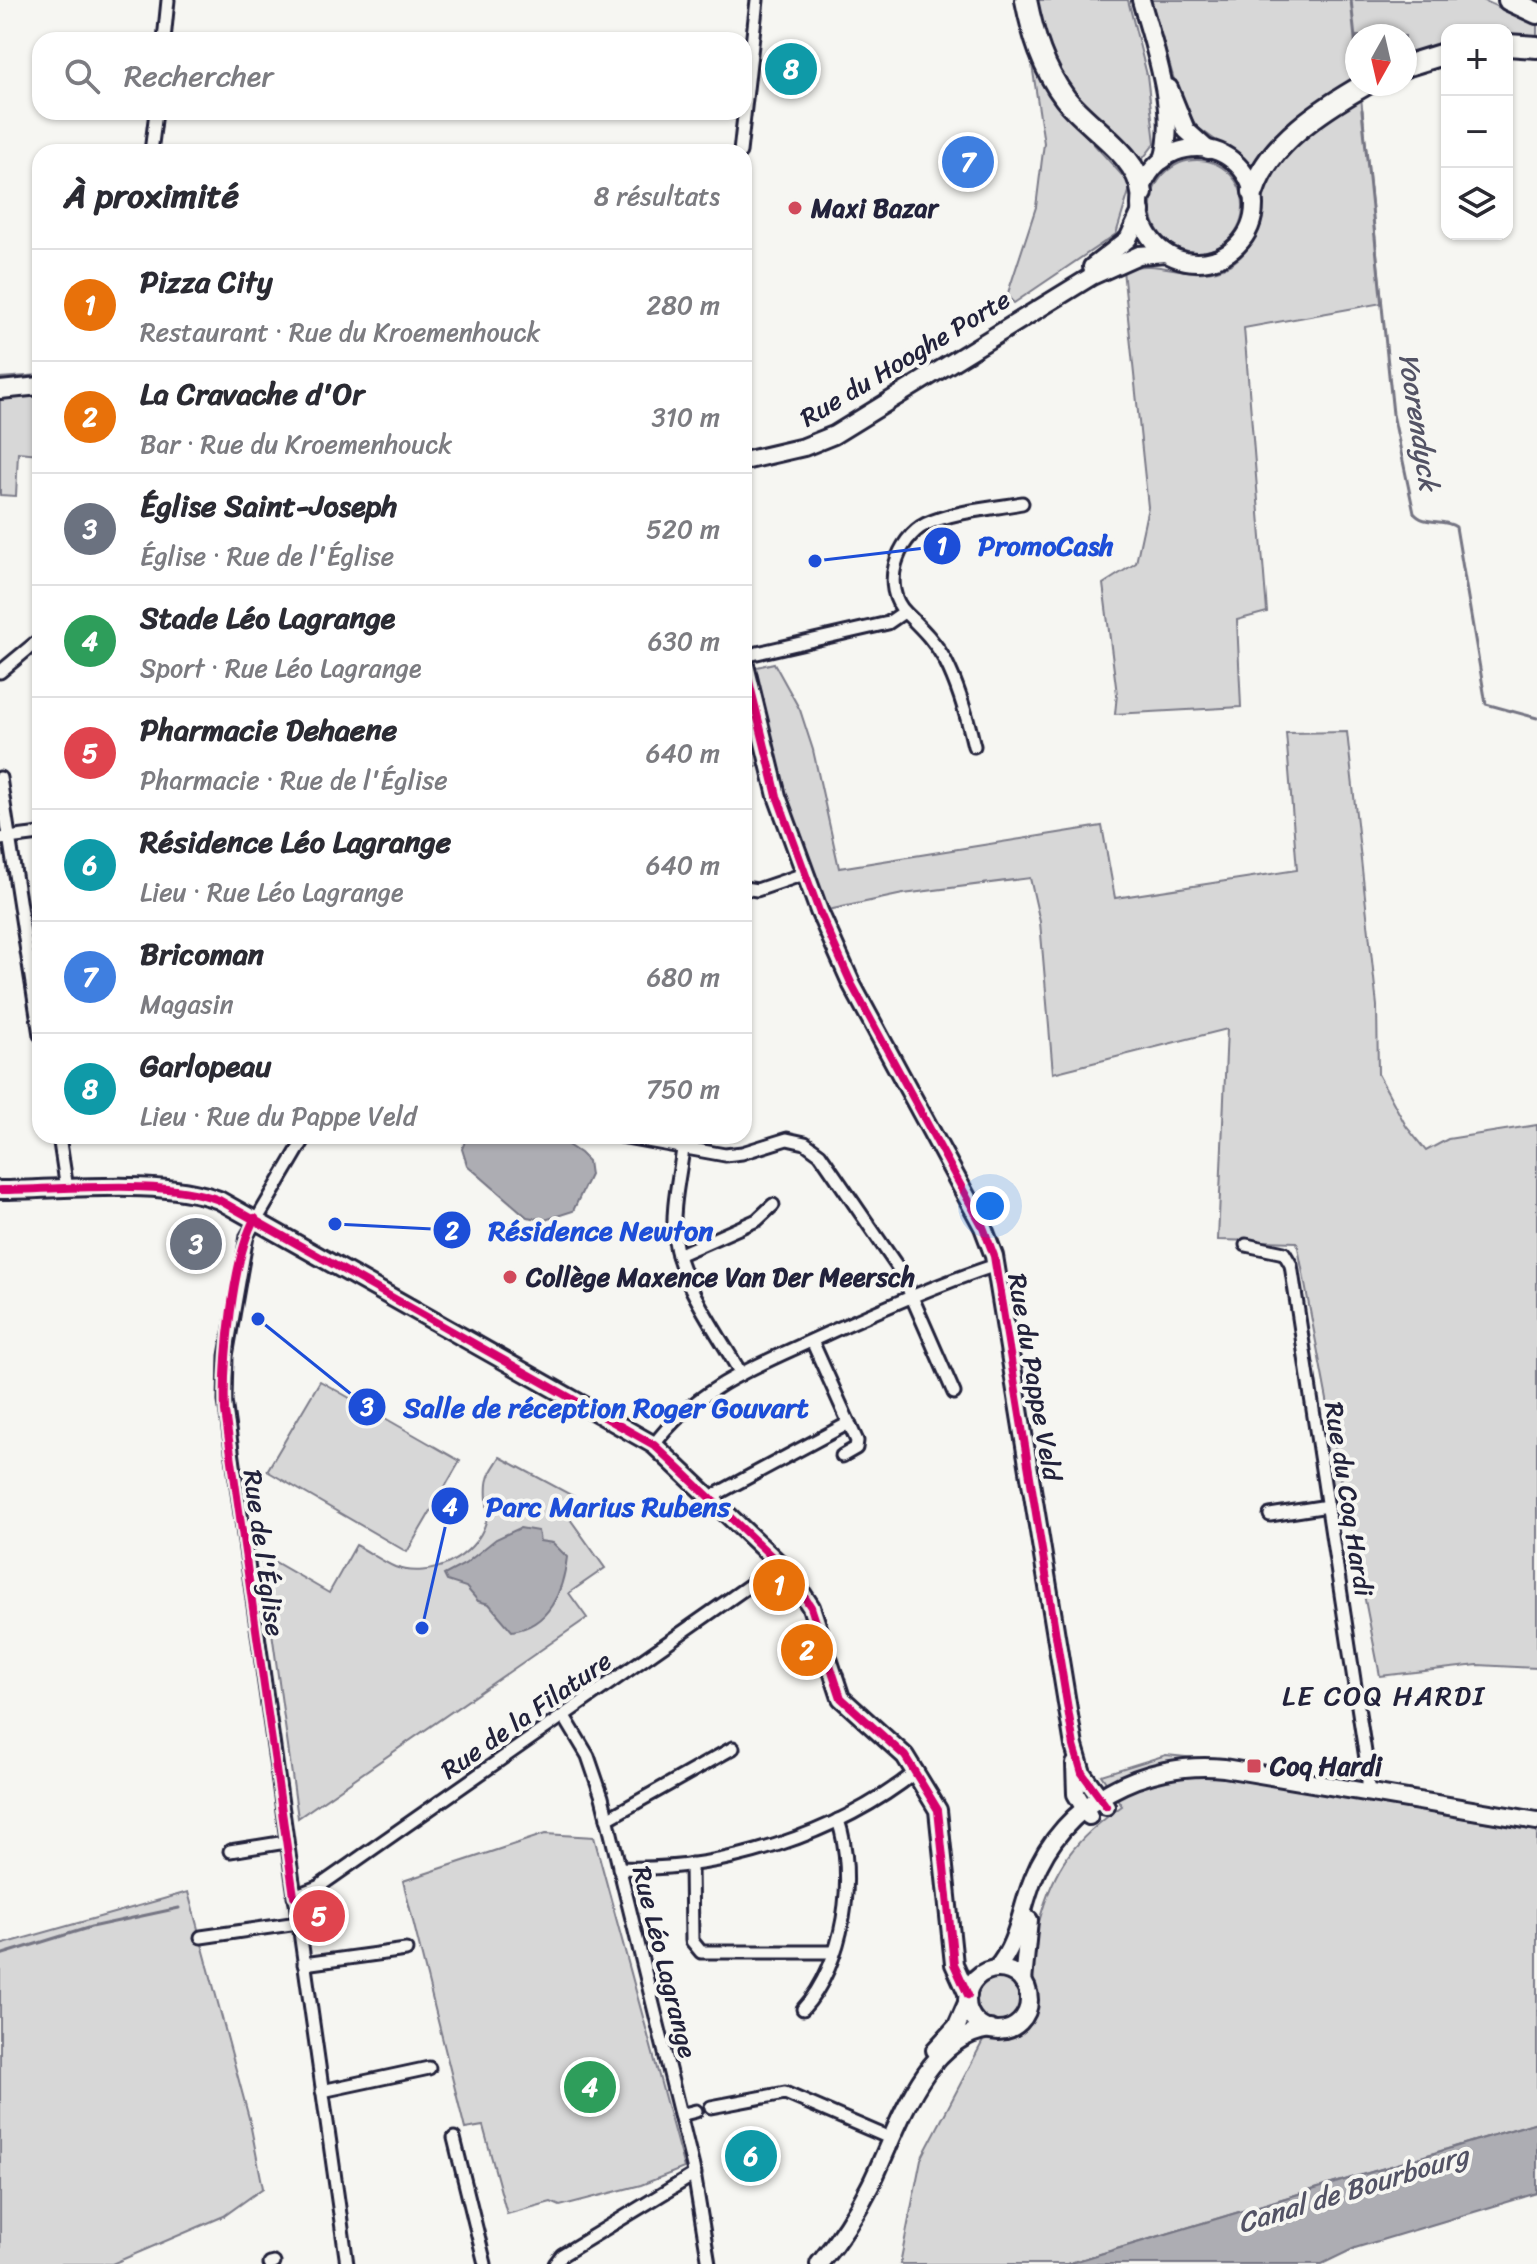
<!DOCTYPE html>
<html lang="fr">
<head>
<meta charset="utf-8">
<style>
  body { margin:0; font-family:Sriracha,sans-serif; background:#f2f2f3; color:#2b2b33 }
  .controls { position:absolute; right:24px; top:24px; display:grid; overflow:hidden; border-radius:16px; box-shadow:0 2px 6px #0004 }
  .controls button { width:72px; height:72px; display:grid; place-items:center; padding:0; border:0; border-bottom:2px solid #e1e1e2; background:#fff; color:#2b2b33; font:40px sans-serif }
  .compass { position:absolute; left:1345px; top:24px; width:72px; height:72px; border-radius:50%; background:#fff; box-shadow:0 2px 6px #0004; rotate:188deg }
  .you { position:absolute; left:990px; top:1206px; width:28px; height:28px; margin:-20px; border:6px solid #fff; border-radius:50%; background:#1a73e8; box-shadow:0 0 0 12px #1a73e833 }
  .badge { display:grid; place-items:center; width:52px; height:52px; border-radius:50%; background:#0f766e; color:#fff; font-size:26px; font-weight:700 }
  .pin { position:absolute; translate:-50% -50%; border:4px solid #fff; box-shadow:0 2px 8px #0006 }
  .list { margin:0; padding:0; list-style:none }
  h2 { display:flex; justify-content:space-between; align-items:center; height:104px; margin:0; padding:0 32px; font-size:34px }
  h2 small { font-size:26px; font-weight:400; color:#7c7c81 }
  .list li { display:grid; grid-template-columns:52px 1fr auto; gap:24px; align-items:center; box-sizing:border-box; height:112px; padding:0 32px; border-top:2px solid #e1e1e2 }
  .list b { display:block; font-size:30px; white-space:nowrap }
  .list p { margin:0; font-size:26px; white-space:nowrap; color:#7c7c81 }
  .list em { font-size:26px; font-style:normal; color:#7c7c81 }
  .icon { flex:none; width:44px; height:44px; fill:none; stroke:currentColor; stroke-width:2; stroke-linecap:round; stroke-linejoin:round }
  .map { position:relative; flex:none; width:1537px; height:2264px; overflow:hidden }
  .search { position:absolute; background:#fff; box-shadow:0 2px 6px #0004; left:32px; top:32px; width:720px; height:88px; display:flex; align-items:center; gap:20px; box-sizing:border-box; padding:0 28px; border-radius:24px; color:#7c7c81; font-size:30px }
  .panel { position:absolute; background:#fff; box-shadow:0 2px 6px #0004; left:32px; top:144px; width:720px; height:1000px; border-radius:24px }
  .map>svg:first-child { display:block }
</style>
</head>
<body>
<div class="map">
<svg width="1537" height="2264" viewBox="0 0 1537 2264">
  <rect width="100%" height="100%" fill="#f6f6f2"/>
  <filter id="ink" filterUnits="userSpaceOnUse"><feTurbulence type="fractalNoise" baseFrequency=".0125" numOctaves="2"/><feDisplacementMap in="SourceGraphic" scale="16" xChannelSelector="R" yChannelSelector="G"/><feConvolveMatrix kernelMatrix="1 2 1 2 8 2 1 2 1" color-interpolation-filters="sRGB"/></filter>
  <g filter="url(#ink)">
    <!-- green -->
    <g fill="#d7d7d7" stroke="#7c7c89" stroke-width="2">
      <path d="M1034,0h94l19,75 8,68 -14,18 -80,-77z"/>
      <path d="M1151,0h332l54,25v17l-30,-1v-11h-60v18l-42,12v-24h-48v47l-79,55 -26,28 -55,-39 -18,-30z"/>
      <path d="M1031,58l19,38 81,89 -15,49 -102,69 -7,-7 29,-89 8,-64z"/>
      <path d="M1361,97l21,206 -138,25 23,284 -30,8 4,87 -126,7 2,-20 -14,-110 33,-21 12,-56 -25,-237c38,-14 72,15 106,-5 22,-12 33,-37 33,-61 0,-7 -2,-12 1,-18 19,-40 60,-67 98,-89z"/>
      <circle cx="1197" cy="206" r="46"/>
      <path d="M40,375v79l-22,-2 -2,44 -16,-1v-117z"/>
      <path d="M774,663l26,47 13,40 26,118 263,-42 13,72 182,-28 -11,-137 61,-1 30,274 1,68 28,52 20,25 22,-12 89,-14v543l-59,-3 -98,11 -45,-229 7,43 -11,1 -8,-47 12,-2 -38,-200 -79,-2 9,-211 -174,44 -13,-151 -10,-44 -127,16 -75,16 -39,-97 -16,-52 -29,10v-101z"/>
      <path d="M320,1381l140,80 -53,91 -140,-81z"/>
      <path d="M500,1457l73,39 -13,9 45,63 -36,25 18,25 -289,200 -37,-264 68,39 27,-48c13,7 26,16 39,22 35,13 80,-9 91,-45 4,-15 -2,-30 2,-43 2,-8 8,-15 12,-22z"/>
      <path d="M1166,1755l119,12 4,21 248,43v291l-470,142h-167l21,-105 64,-122c20,3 42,-2 50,-24 6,-16 -4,-27 -5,-42 -1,-15 5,-34 9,-49 15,-56 36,-83 83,-116l-21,-31z"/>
      <path d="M545,1834l49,3 90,331 -43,17 -81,21 -9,-4 -44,12 -24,-88 -18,3 -62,-248z"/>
      <path d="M188,1892l61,226 14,70 -39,28 -112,48h-112v-319z"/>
      <circle cx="998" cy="1999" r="23"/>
    </g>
    <!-- water -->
    <g fill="#adadb3" stroke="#757583" stroke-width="2">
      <path d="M467,1136h87l26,17 8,8 2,14 -17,36 -28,9 -18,-3 -60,-52 -5,-16z"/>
      <path d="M520,1528l18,3 2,10 13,2 14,14c-4,35 -18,69 -55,74l-23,-27 -11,-3 -12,-14 -19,-6 -3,-6 21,-11 31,-25z"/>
      <path d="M1537,2122v71l-182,55 -33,16h-255z"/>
    </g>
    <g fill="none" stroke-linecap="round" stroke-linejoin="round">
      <!-- stream -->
      <g stroke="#757583" stroke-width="3">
        <path d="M1351,0l6,58"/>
        <path d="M1362,110l31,304 21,99c10,13 30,5 42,14l30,177 51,14"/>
        <path d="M0,1955l91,-28 88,-19"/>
      </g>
      <defs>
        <g id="street">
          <path d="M164,40l4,-40"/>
          <path d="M151,152l5,-40"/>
          <path d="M740,152l17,-152"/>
          <path d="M744,656l144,-33 16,-11"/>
          <path d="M0,672l40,-33"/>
          <path d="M974,746c-7,-30 -15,-59 -29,-86 -11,-20 -24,-32 -39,-47 -26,-25 -9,-75 20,-89 28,-13 65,-15 96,-21"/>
          <path d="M0,778l40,257"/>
          <path d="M0,839l40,-5"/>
          <path d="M744,888l13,2 47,-16"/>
          <path d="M59,1136l8,53"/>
          <path d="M306,1136l-59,100 -21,120 -1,45 122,863"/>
          <path d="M620,1136l105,19 17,-2 45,-14 18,4 15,11 81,118 53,121"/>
          <path d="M683,1149c-4,30 -12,62 -8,92 6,43 45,95 66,133"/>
          <path d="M1246,1245l38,8 7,12 77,507v21"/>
          <path d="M678,1255l79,-35 16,-15"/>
          <path d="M812,1341l45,100 -1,7 -14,8"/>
          <path d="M654,1445c41,-58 110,-82 172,-111 56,-25 112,-50 170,-69"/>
          <path d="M711,1497l138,-74"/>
          <path d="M1270,1515l58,-9"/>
          <path d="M564,1716l24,40 14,41 91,370 16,97"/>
          <path d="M607,1819l126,-71"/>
          <path d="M230,1851l56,-9"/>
          <path d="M691,1864l1,77 9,11h132"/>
          <path d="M619,1868c102,4 218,-33 298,-97"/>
          <path d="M294,1896l24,-9 462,-323"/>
          <path d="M201,1937l97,-14"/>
          <path d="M304,1964l102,-14"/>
          <path d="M803,2009c41,-45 54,-133 35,-189"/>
          <path d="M322,2091l107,-23"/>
          <path d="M711,2107l74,-14 107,46"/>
          <path d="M680,2115l16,-4"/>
          <path d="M454,2138l31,126"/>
          <path d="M270,2264l4,-1"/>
          <path d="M555,2264l7,-9 133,-81"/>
        </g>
        <g id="secondary">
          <path d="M1141,0c13,47 37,112 22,160"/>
          <path d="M1169,88l17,42 22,20"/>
          <circle cx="1197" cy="205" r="57"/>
          <path d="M1092,267l36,-28 13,-28"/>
          <path d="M0,390l40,-4"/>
          <path d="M744,461l60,-14 30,-12 258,-159 47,-21 27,-2"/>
          <path d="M744,661l33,135 42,115 33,74 131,242 11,29 80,490 8,27 24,33"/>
          <path d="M0,1190c62,0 163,-12 219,10l435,245 134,127 23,35 30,91 64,58 33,54 16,154 14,31"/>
          <path d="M1075,1764l1,30 13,22"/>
          <path d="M996,1969c22,-25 25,-60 37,-90 30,-77 111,-119 191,-111l313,53"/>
          <circle cx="998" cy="2000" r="31"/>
          <path d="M1023,1982l6,-62"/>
          <path d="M935,2050l22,-24 10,-23"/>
          <path d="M819,2264c20,-24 37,-50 51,-78 26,-51 52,-149 120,-157"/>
        </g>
        <g id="highway">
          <path d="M1026,0c7,35 17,69 39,98 22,29 73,56 77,95"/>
          <path d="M1509,0l28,13"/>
          <path d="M1507,45l30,2"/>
          <path d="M1405,66l42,-13"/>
          <path d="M1253,192c15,-49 71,-84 113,-108"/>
        </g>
      </defs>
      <!-- street casing -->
      <use href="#street" stroke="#22223b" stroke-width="17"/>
      <!-- secondary casing -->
      <use href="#secondary" stroke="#22223b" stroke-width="22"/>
      <!-- highway casing -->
      <use href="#highway" stroke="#22223b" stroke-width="26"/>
      <!-- street -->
      <use href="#street" stroke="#f6f6f2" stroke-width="11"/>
      <!-- secondary -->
      <use href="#secondary" stroke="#f6f6f2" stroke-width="16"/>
      <!-- highway -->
      <use href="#highway" stroke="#f6f6f2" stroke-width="20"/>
      <defs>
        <g id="cycleway">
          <path d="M744,661l33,135 42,115 33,74 131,242 11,29 80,490 8,27 24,33"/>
          <path d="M0,1190c62,0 163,-12 219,10l435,245 134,127 23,35 30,91 64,58 33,54 16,154 14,31"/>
          <path d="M255,1218c-23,41 -32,146 -30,194l69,484"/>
        </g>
      </defs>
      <!-- cycleway casing -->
      <use href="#cycleway" stroke="#f6f6f2" stroke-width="13"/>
      <!-- cycleway -->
      <use href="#cycleway" stroke="#d6006c" stroke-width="8"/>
    </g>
  </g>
  <!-- markers -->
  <g fill="#d1495b" stroke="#f6f6f2" stroke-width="3">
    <circle cx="795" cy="208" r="8"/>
    <circle cx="510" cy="1277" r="8"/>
    <rect x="1246" y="1758" width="16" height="16" rx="4"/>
  </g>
  <g text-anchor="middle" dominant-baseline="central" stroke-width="8" stroke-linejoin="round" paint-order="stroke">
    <!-- poi labels -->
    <g font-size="26" font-weight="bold" fill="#22223b" stroke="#f6f6f2" text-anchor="start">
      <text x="811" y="208">Maxi Bazar</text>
      <text x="526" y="1277">Collège Maxence Van Der Meersch</text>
      <text x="1270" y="1766">Coq Hardi</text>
    </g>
    <!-- street labels -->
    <g font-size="26" fill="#22223b" stroke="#f6f6f2">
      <text transform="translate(905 358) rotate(-31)">Rue du Hooghe Porte</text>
      <text transform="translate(1035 1377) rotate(80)">Rue du Pappe Veld</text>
      <text transform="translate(1349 1499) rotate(81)">Rue du Coq Hardi</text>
      <text transform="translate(264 1553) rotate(82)">Rue de l'Église</text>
      <text transform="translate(526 1715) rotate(-35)">Rue de la Filature</text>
      <text transform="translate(665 1962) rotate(76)">Rue Léo Lagrange</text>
    </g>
    <!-- water labels -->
    <g font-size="28" font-style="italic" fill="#535365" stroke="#f6f6f2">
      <text transform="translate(1419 422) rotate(81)">Yoorendyck</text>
      <text transform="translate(1353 2189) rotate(-17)">Canal de Bourbourg</text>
    </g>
    <!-- neighbourhood labels -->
    <g font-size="28" letter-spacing="2" fill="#22223b" stroke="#f6f6f2">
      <text x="1384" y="1695">LE COQ HARDI</text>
    </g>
  </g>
  <!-- callouts -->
  <path fill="none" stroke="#1d4ed8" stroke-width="3" d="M815 561L942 546M335 1224L452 1230M258 1319L367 1407M422 1628L450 1506"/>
  <g fill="#1d4ed8" stroke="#f6f6f2" stroke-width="3">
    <circle cx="815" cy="561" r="8"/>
    <circle cx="335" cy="1224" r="8"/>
    <circle cx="258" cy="1319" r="8"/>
    <circle cx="422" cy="1628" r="8"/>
    <circle cx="942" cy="546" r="20"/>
    <circle cx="452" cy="1230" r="20"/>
    <circle cx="367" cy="1407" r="20"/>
    <circle cx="450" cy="1506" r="20"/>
  </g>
  <g font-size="24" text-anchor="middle" font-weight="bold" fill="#fff">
    <text x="942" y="554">1</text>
    <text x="452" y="1239">2</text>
    <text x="367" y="1415">3</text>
    <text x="450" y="1515">4</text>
  </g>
  <g font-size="28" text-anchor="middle" font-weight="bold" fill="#1d4ed8" stroke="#f6f6f2" stroke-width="8" stroke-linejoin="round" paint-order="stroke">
    <text x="1046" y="555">PromoCash</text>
    <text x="601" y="1240">Résidence Newton</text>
    <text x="606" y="1417">Salle de réception Roger Gouvart</text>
    <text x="608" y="1516">Parc Marius Rubens</text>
  </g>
</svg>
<div class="controls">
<button>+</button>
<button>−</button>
<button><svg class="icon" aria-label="layers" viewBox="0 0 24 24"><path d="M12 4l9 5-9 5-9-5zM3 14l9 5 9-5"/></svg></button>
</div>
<svg class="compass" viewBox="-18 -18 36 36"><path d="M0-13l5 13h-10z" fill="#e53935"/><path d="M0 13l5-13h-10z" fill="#7c7c81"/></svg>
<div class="you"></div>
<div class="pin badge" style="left:779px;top:1585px;background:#e8710a">1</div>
<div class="pin badge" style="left:807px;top:1650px;background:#e8710a">2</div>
<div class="pin badge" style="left:196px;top:1244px;background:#6b7280">3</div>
<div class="pin badge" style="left:590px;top:2087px;background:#2e9e5b">4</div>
<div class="pin badge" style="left:319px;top:1916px;background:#e0444e">5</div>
<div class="pin badge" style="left:751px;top:2156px;background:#0f9aa8">6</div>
<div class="pin badge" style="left:968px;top:162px;background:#3f7fe0">7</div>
<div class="pin badge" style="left:791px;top:69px;background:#0f9aa8">8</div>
<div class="search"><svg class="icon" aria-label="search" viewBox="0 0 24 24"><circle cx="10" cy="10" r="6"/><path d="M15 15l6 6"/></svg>Rechercher</div>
<section class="panel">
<h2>À proximité<small>8 résultats</small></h2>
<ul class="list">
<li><span class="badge" style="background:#e8710a">1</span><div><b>Pizza City</b><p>Restaurant · Rue du Kroemenhouck</p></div><em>280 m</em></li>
<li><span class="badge" style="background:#e8710a">2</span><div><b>La Cravache d'Or</b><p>Bar · Rue du Kroemenhouck</p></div><em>310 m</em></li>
<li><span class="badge" style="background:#6b7280">3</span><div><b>Église Saint-Joseph</b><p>Église · Rue de l'Église</p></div><em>520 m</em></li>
<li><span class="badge" style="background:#2e9e5b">4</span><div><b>Stade Léo Lagrange</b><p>Sport · Rue Léo Lagrange</p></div><em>630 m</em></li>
<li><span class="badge" style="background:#e0444e">5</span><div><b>Pharmacie Dehaene</b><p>Pharmacie · Rue de l'Église</p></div><em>640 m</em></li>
<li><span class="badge" style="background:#0f9aa8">6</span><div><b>Résidence Léo Lagrange</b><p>Lieu · Rue Léo Lagrange</p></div><em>640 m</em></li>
<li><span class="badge" style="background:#3f7fe0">7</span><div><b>Bricoman</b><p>Magasin</p></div><em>680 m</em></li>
<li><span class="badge" style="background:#0f9aa8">8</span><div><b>Garlopeau</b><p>Lieu · Rue du Pappe Veld</p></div><em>750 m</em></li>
</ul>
</section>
</div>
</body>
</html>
